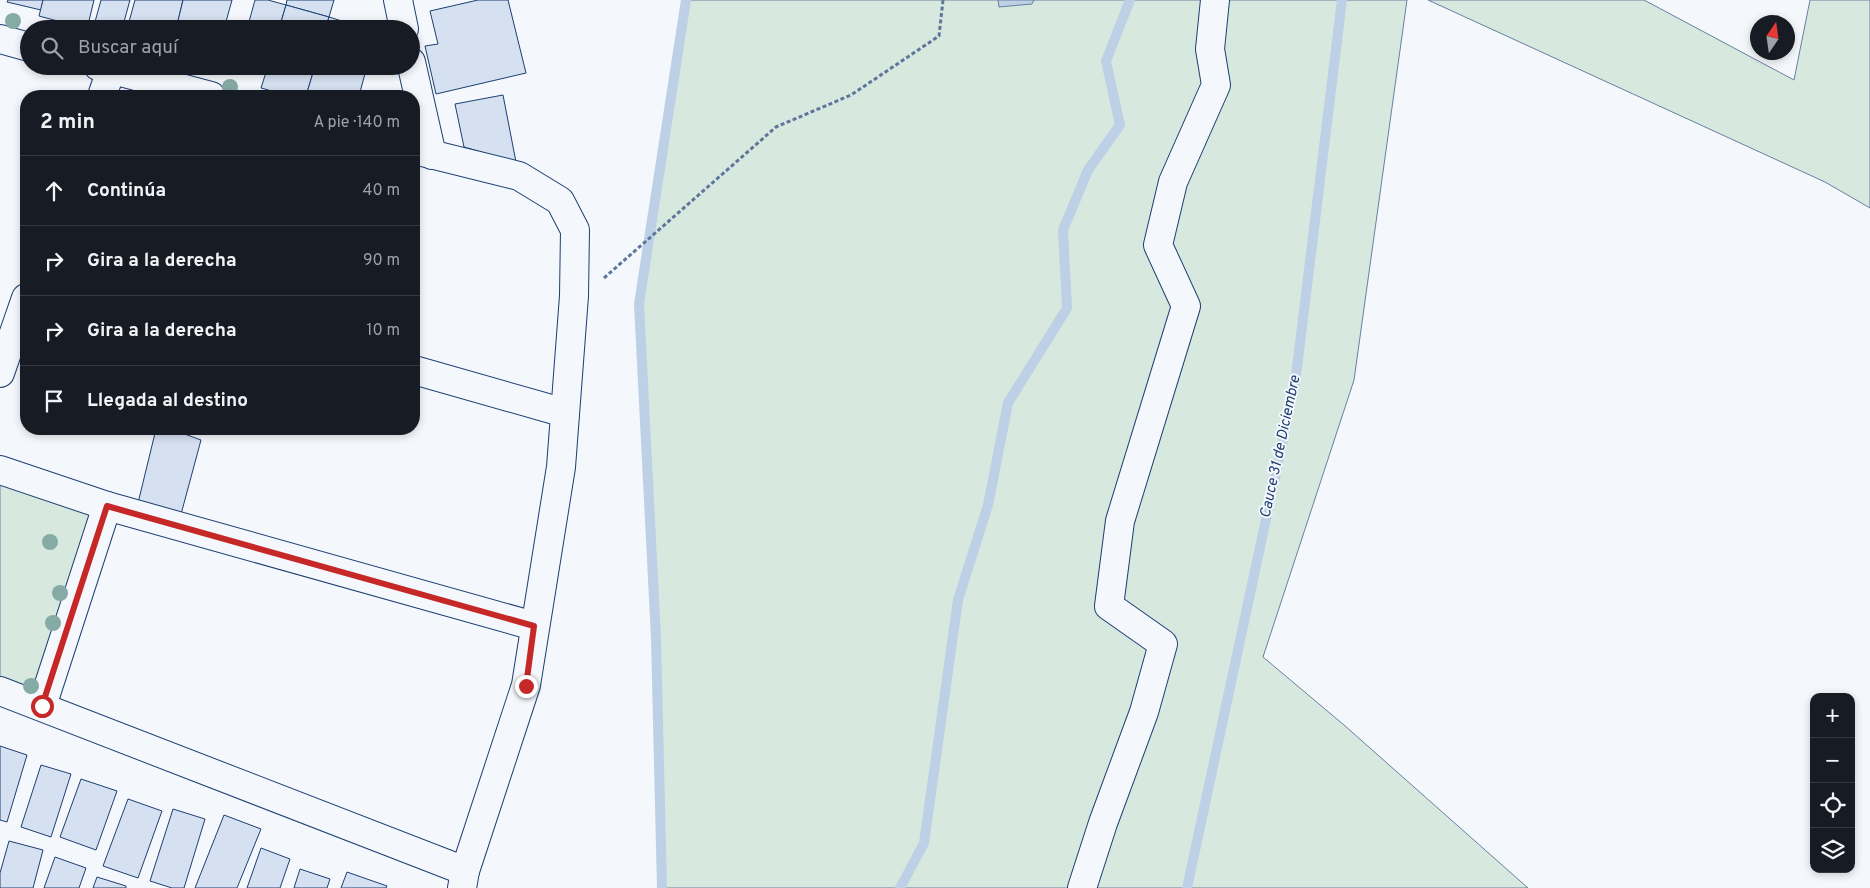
<!DOCTYPE html>
<html lang="es">
<head>
<meta charset="utf-8">
<style>
  body { margin:0; font-family:Overpass,sans-serif; background:#20242c; color:#f1f3f6 }
  .controls { position:absolute; right:15px; bottom:15px; display:grid; overflow:hidden; border-radius:10px; box-shadow:0 2px 8px #0003 }
  .controls button { width:45px; height:45px; display:grid; place-items:center; padding:0; border:0; border-bottom:1px solid #363941; background:#171b24; color:#f1f3f6; font:25px sans-serif }
  .compass { position:absolute; left:1750px; top:15px; width:45px; height:45px; border-radius:50%; background:#171b24; box-shadow:0 2px 8px #0003; rotate:13deg }
  .stop { position:absolute; width:15px; height:15px; margin:-11px; border:4px solid #c62828; border-radius:50%; background:#fff }
  .stop.end { background:#c62828; border-color:#fff; box-shadow:0 1px 5px #0008 }
  .list { margin:0; padding:0; list-style:none }
  h2 { display:flex; justify-content:space-between; align-items:center; height:65px; margin:0; padding:0 20px; font-size:21px }
  h2 small { font-size:16px; font-weight:400; color:#9ea1a6 }
  .list li { display:grid; grid-template-columns:32px 1fr auto; gap:15px; align-items:center; box-sizing:border-box; height:70px; padding:0 20px; border-top:1px solid #363941 }
  .list b { display:block; font-size:19px; white-space:nowrap }
  .list em { font-size:16px; font-style:normal; color:#9ea1a6 }
  .icon { flex:none; width:28px; height:28px; fill:none; stroke:currentColor; stroke-width:2; stroke-linecap:round; stroke-linejoin:round }
  .map { position:relative; flex:none; width:1870px; height:888px; overflow:hidden }
  .search { position:absolute; background:#171b24; box-shadow:0 2px 8px #0003; left:20px; top:20px; width:400px; height:55px; display:flex; align-items:center; gap:12px; box-sizing:border-box; padding:0 18px; border-radius:28px; color:#9ea1a6; font-size:19px }
  .panel { position:absolute; background:#171b24; box-shadow:0 2px 8px #0003; left:20px; top:90px; width:400px; height:345px; border-radius:20px }
  .map>svg:first-child { display:block }
</style>
</head>
<body>
<div class="map">
<svg width="1870" height="888" viewBox="0 0 1870 888">
  <rect width="100%" height="100%" fill="#f4f7fb"/>
  <!-- green -->
  <g fill="#d7e8df" stroke="#687fa3">
    <path d="M686,0h721l-53,380 -91,277 81,68 184,163h-866l-6,-250 -17,-334z"/>
    <path d="M1428,0h216l150,80 16,-80h60v208l-45,-26z"/>
    <path d="M0,470l107,36 -65,200 -42,-15z"/>
  </g>
  <!-- water -->
  <path fill="#bed0e5" stroke="#687fa3" d="M998,0h36l-2,4 -33,3z"/>
  <g fill="none" stroke-linecap="round" stroke-linejoin="round">
    <!-- stream -->
    <g stroke="#bed0e5" stroke-width="10">
      <path d="M662,888l-6,-250 -17,-334 47,-304"/>
      <path d="M900,888l24,-45 34,-243 30,-95 20,-102 59,-95 -4,-78 25,-60 32,-45 -14,-64 24,-61"/>
      <path d="M1187,888l108,-504 47,-384"/>
    </g>
  </g>
  <!-- building -->
  <g fill="#d5e0f0" stroke="#1d3f73">
    <path d="M8,0h35l-2,10 -34,-8z"/>
    <path d="M43,0h51l-7,29 -48,-13z"/>
    <path d="M101,0h29l-8,29h-29z"/>
    <path d="M135,0h48l-7,29h-49z"/>
    <path d="M183,0h49l-8,29h-48z"/>
    <path d="M255,0h13l18,5 -7,24h-32z"/>
    <path d="M287,0h47l-5,17 -43,-12z"/>
    <path d="M478,0h30l18,73 -90,21 -11,-48 13,-2 -8,-33z"/>
    <path d="M286,5l43,12 -4,12h-46z"/>
    <path d="M329,17l35,11v1h-39z"/>
    <path d="M187,66h27l-2,7z"/>
    <path d="M268,66h47l-9,30h-16l-29,-8z"/>
    <path d="M315,66h52l-8,30h-53z"/>
    <path d="M503,95l13,67 -52,-15 -9,-43z"/>
    <path d="M156,429h15l30,11 -21,78 -42,-15z"/>
    <path d="M0,746l27,9 -20,67 -7,-2z"/>
    <path d="M41,765l30,9 -20,63 -30,-10z"/>
    <path d="M81,779l36,12 -21,59 -36,-13z"/>
    <path d="M128,799l34,12 -24,67 -35,-12z"/>
    <path d="M173,809l32,10 -21,69h-12l-22,-7z"/>
    <path d="M224,815l37,14 -24,59h-42z"/>
    <path d="M9,841l34,9 -10,38h-33v-15z"/>
    <path d="M261,848l29,11 -10,29h-33z"/>
    <path d="M55,857l31,11 -7,20h-35z"/>
    <path d="M300,869l30,10 -3,9h-33z"/>
    <path d="M347,872l40,14 -1,2h-45z"/>
    <path d="M97,877l29,9v2h-33z"/>
  </g>
  <g fill="none" stroke-linecap="round" stroke-linejoin="round">
    <defs>
      <g id="street">
        <path d="M398,0l6,29"/>
        <path d="M0,39l29,8"/>
        <path d="M411,62l21,93"/>
        <path d="M98,66l113,30"/>
        <path d="M102,96l9,-26"/>
        <path d="M414,150l105,26 41,25 15,29 -1,66 -13,171 -35,218 -61,186 -3,17"/>
        <path d="M414,370l151,43"/>
        <path d="M0,373l26,-75"/>
        <path d="M0,470l107,36 427,120"/>
        <path d="M0,691l465,180"/>
        <path d="M42,706l65,-200"/>
        <path d="M1082,888l21,-65 41,-111 19,-68 -54,-38 11,-85 66,-215 -28,-61 15,-63 43,-97 -6,-36 5,-49"/>
      </g>
    </defs>
    <!-- street casing -->
    <use href="#street" stroke="#1d3f73" stroke-width="30"/>
    <!-- path -->
    <path stroke="#5e769c" stroke-width="3" stroke-dasharray="4 2.5" stroke-linecap="butt" d="M604,278l172,-151 75,-32 88,-59 4,-36"/>
    <!-- street -->
    <use href="#street" stroke="#f4f7fb" stroke-width="28"/>
  </g>
  <!-- trees -->
  <g fill="#86aba6">
    <circle cx="13" cy="21" r="8"/>
    <circle cx="230" cy="87" r="8"/>
    <circle cx="50" cy="542" r="8"/>
    <circle cx="60" cy="593" r="8"/>
    <circle cx="53" cy="623" r="8"/>
    <circle cx="31" cy="686" r="8"/>
  </g>
  <g fill="none" stroke-linecap="round" stroke-linejoin="round">
    <!-- route -->
    <path stroke="#c62828" stroke-width="6" d="M42,706l65,-200 427,120 -8,60"/>
  </g>
  <g text-anchor="middle" dominant-baseline="central" stroke-width="4" stroke-linejoin="round" paint-order="stroke">
    <!-- water labels -->
    <g font-size="15" font-style="italic" fill="#1d3f73" stroke="#f4f7fb">
      <text transform="translate(1281 447) rotate(-78)">Cauce 31 de Diciembre</text>
    </g>
  </g>
</svg>
<div class="controls">
<button>+</button>
<button>−</button>
<button><svg class="icon" aria-label="locate" viewBox="0 0 24 24"><circle cx="12" cy="12" r="6"/><path d="M12 2v4M12 18v4M2 12h4M18 12h4"/></svg></button>
<button><svg class="icon" aria-label="layers" viewBox="0 0 24 24"><path d="M12 4l9 5-9 5-9-5zM3 14l9 5 9-5"/></svg></button>
</div>
<svg class="compass" viewBox="-18 -18 36 36"><path d="M0-13l5 13h-10z" fill="#e53935"/><path d="M0 13l5-13h-10z" fill="#9ea1a6"/></svg>
<div class="stop" style="left:42px;top:706px"></div>
<div class="stop end" style="left:526px;top:686px"></div>
<div class="search"><svg class="icon" aria-label="search" viewBox="0 0 24 24"><circle cx="10" cy="10" r="6"/><path d="M15 15l6 6"/></svg>Buscar aquí</div>
<section class="panel">
<h2>2 min<small>A pie · 140 m</small></h2>
<ul class="list">
<li><svg class="icon" aria-label="ahead" viewBox="0 0 24 24"><path d="M12 20V5M6 11l6-6 6 6"/></svg><div><b>Continúa</b></div><em>40 m</em></li>
<li><svg class="icon" aria-label="right" viewBox="0 0 24 24"><path d="M7 20v-9h11M14 6l5 5-5 5"/></svg><div><b>Gira a la derecha</b></div><em>90 m</em></li>
<li><svg class="icon" aria-label="right" viewBox="0 0 24 24"><path d="M7 20v-9h11M14 6l5 5-5 5"/></svg><div><b>Gira a la derecha</b></div><em>10 m</em></li>
<li><svg class="icon" aria-label="arrive" viewBox="0 0 24 24"><path d="M6 21V4h12l-3 4 3 4H6"/></svg><div><b>Llegada al destino</b></div></li>
</ul>
</section>
</div>
</body>
</html>
